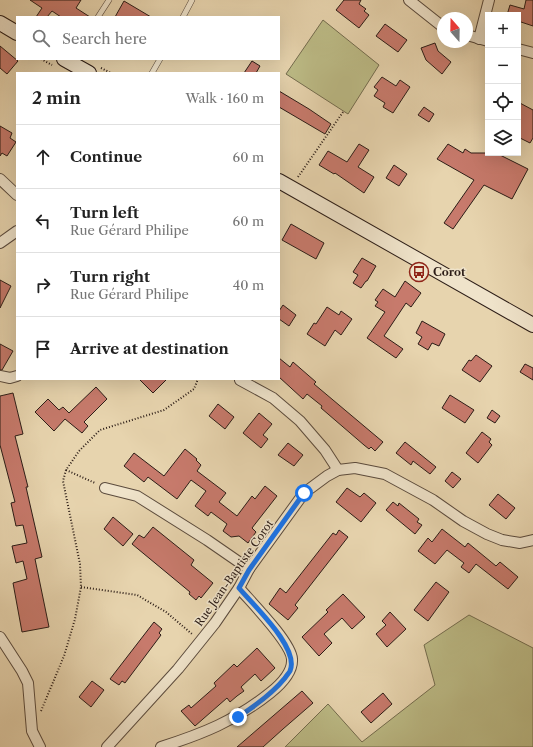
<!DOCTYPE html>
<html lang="en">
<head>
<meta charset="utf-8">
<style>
  body { margin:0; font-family:"Libre Caslon Text",serif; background:#f2f2f2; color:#222 }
  .controls { position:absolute; right:12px; top:12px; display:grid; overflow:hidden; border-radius:0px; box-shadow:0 4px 16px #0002 }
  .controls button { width:36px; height:36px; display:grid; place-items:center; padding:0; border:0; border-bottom:1px solid #e0e0e0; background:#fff; color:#222; font:20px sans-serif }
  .compass { position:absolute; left:437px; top:12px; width:36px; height:36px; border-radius:50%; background:#fff; box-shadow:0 4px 16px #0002; rotate:340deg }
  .stop { position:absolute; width:12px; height:12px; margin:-9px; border:3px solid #1a73e8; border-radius:50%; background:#fff }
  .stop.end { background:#1a73e8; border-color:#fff; box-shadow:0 1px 4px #0008 }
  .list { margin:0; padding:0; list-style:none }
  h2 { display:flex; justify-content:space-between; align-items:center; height:52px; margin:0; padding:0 16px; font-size:17px }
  h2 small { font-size:13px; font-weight:400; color:#767676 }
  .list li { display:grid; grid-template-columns:26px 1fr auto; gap:12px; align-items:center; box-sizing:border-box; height:64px; padding:0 16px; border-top:1px solid #e0e0e0 }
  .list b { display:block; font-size:15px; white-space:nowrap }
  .list p { margin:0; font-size:13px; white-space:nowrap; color:#767676 }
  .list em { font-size:13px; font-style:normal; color:#767676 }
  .icon { flex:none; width:22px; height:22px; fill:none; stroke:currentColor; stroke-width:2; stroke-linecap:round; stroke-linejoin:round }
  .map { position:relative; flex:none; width:533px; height:747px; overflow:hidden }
  .search { position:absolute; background:#fff; box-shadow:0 4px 16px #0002; left:16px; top:16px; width:264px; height:44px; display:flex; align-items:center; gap:10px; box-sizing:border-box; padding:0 14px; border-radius:0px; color:#767676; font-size:15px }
  .panel { position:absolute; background:#fff; box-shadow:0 4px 16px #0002; left:16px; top:72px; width:264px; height:308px; border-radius:0px }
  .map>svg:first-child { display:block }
</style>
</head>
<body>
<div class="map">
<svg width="533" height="747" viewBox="0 0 533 747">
  <rect width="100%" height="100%" fill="#e7d4ae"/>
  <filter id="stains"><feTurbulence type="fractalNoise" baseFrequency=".005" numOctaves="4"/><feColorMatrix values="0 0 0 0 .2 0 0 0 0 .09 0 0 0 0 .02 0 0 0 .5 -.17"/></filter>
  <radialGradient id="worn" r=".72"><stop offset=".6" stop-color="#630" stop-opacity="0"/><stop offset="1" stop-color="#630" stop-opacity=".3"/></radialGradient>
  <!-- green -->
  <g fill="#bcbb86" stroke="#746c4e">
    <path d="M323,20l56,45 -31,49 -62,-40z"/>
    <path d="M469,615l64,33v99h-248l43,-43 34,38 73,-57 -11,-40z"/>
  </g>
  <!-- building -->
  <g fill="#c77a6c" stroke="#2c1d17">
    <path d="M30,0h51l-5,8 14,9h-29l-9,-6 -5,6h-11l6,-9z"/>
    <path d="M344,0h17l-2,4 7,5 -2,2 5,4 -10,13 -23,-18z"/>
    <path d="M526,0h7v26l-15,-5v-6h-11l3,-10 14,4z"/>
    <path d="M124,1l27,16h-36z"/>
    <path d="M385,24l22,16 -9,12 -22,-16z"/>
    <path d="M435,43l3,8 13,11 -9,12 -16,-14 -5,-12z"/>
    <path d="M0,46l18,15 -11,13 -7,-6z"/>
    <path d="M252,61l8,5 -4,7h-12z"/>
    <path d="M382,77l14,9 4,-6 10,7 -17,26 -10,-6 2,-4 -11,-7 4,-6 -4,-3z"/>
    <path d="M279,91l30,18 22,15 -6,10 -46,-27z"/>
    <path d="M518,102l15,8v28l-3,5 -12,-6z"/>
    <path d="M424,107l10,7 -5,8 -11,-7z"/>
    <path d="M0,126l12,7 -2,5 6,4 -9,14 -5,-3 -2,3z"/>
    <path d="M359,144l10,6 -11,17 16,10 -10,16 -29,-20 -1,1 -15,-9 9,-14 19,11z"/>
    <path d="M448,144l15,9 2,-4 6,4h25l32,16 -16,30 -28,-14 -31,44 -9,-6 30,-43 -37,-21z"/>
    <path d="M394,165l13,9 -8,12 -13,-8z"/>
    <path d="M291,224l33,19 -8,16 -34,-19z"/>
    <path d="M362,258l14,8 -9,15h-1l-5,7 -8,-5 5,-8 -5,-3z"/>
    <path d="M0,280l11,6 -11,22z"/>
    <path d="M405,281l16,12 -10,14 -5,-4 -22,33 19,13 -7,9 -29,-20 18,-26 -10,-6 3,-4 -3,-2 8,-11 12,8z"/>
    <path d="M283,305l13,10 -7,11 -10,-7v-8z"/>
    <path d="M327,307l12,8 2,-4 11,8 -11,16 -6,-5 -10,16 -18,-12 7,-11 2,1z"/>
    <path d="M422,321l23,13 -6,12 -7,-3 -4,7 -10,-6 4,-7 -6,-4z"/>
    <path d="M0,344l13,7 -11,19h-2z"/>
    <path d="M476,355l16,11 -12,16 -18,-12 7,-10 2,1z"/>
    <path d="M279,358l11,9 3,-5 23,20 -2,2 69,58 -8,9 -4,-4 -2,2 -5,-4 -43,-37 1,-2 -15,-12 -4,5 -24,-22z"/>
    <path d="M525,364l8,4v12l-13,-8z"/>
    <path d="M139,379h28l-14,14z"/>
    <path d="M96,387l11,12 -23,23 4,4 -6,7 -17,-14 -11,12 -19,-19 13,-13 11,11 4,-3 6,6z"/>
    <path d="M13,393l10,41 -8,2 13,51h-2l16,70 -7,2 14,68 -27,5 -9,-49 14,-4 -4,-18 -7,2 -4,-17 15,-3 -4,-18 -7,1 -5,-23 4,-1 -15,-57v-49z"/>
    <path d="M450,395l24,15 -9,13 -23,-15z"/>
    <path d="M218,404l16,13 -9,12 -16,-13z"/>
    <path d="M492,410l8,6 -5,7 -8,-5z"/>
    <path d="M259,413l13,11 -9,11 5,4 -7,9 -18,-15z"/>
    <path d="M482,432l9,7 -2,3 3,3 -14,18 -12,-10z"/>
    <path d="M405,442l31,25 -6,7 -17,-13 -2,4 -15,-12z"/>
    <path d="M288,443l15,12 -9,11 -16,-11z"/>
    <path d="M185,449l12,10 -1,1 5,5 -4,6 29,22 -7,9 18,14 15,-20 3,3 10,-13 12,10 -25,32 4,4 -8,11 -9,-7 -8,1 -8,-6 4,-7 -16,-12 -3,4 -13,-10 11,-15 -15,-11 -14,19 -29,-22 -4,5 -20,-16 10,-13 30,23z"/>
    <path d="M452,472l9,7 -8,9 -8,-7z"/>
    <path d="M347,488l13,9 4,-4 12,10 -15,19 -25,-20z"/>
    <path d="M498,494l17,14 -9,11 -17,-14z"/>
    <path d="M393,502l5,4 1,-3 20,16 -2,3 5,3 -7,9 -29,-24z"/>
    <path d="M113,517l20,17 -10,12 -19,-17z"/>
    <path d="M153,527l41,33 -3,5 22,18 -12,15 -2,-2 -3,4 -7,-6 1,-2 -58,-48 7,-9 5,3z"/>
    <path d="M442,529l23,18 3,-4 28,23 4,-4 18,15 -10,12 -32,-25 -7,9 -8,-6 3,-4 -17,-13 -12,14 -17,-13 10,-13 4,4z"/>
    <path d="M339,530l9,7 -53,68 3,3 -10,12 -19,-16 11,-16 6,5 47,-60 3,2z"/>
    <path d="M436,582l13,10 -21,29 -14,-11z"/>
    <path d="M343,594l22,23 -13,12 -10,-11 -18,16 8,9 -13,13 -17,-19 26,-25 -2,-2z"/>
    <path d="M390,612l16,17 -19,18 -11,-13 10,-9 -4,-4z"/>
    <path d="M154,622l8,7 -3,4 2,2 -36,48 -3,-2 -3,4 -9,-6z"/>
    <path d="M257,648l18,20 -14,13 -6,-7 -14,13 3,4 -7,5 -7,6 -3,-4 -32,28 -14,-15 8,-6 2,3 25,-22 -2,-3 20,-19 3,3z"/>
    <path d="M92,681l12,9 -13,17 -12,-10z"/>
    <path d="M302,691l11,12 -30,26 -20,18h-26z"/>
    <path d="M383,693l9,11 -21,19 -10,-11z"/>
  </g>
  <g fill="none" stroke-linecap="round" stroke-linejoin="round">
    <defs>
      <g id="lane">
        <path d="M98,17l11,-17"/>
        <path d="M183,17l9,-17"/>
        <path d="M152,73l8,-14"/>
      </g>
      <g id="street">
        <path d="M409,0l34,27"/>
        <path d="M467,35l21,6"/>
        <path d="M479,39l10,-39"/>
        <path d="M518,49l15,4"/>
        <path d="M0,179l17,16"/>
        <path d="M0,243l17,-12"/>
        <path d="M0,376l10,2 7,-2"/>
        <path d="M240,380l33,18 27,23 25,29 13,20"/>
        <path d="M105,488l32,8 70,44 42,29"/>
        <path d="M0,637l22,34 6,12 4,48 8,16"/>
        <path d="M107,747l71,-78 37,-46 24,-35 10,-19 55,-76 23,-17 11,-6 17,-2 30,6 48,26 30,21 24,13 15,6 18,3 13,-3"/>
        <path d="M161,747c41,-13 74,-26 109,-54 10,-8 23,-20 22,-34 -1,-17 -41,-57 -53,-71"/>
      </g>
      <g id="secondary">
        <path d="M0,23l17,10"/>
        <path d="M64,59l25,14"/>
        <path d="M279,181l254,144"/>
      </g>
    </defs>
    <!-- lane casing -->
    <use href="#lane" stroke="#5b4b3d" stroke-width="6"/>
    <!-- street casing -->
    <use href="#street" stroke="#5b4b3d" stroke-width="12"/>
    <!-- secondary casing -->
    <use href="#secondary" stroke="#2c1d17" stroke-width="16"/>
    <!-- path -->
    <g stroke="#2c1d17" stroke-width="2" stroke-dasharray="1 2" stroke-linecap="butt">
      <path d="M41,59l11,6"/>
      <path d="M101,68l10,5"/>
      <path d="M298,177l45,-65"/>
      <path d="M66,470l29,13"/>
      <path d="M81,587l56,8 29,17 26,22"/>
      <path d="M41,711l23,-55 11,-37 6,-32 -1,-23 -17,-83 3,-11 13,-19 21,-21 64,-20 30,-21 4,-10"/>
    </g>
    <!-- lane -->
    <use href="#lane" stroke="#efe3ca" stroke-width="5"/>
    <!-- street -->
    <use href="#street" stroke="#efe3ca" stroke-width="10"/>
    <!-- secondary -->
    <use href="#secondary" stroke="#efe3ca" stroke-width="14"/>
  </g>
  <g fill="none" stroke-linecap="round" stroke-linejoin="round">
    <!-- route -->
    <path stroke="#1a73e8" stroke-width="5" d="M238,717c17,-11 34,-23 47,-39 1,-2 4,-5 5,-7 10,-23 -37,-66 -51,-83l10,-18 55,-77"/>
  </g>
  <!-- icons -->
  <defs>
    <symbol id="bus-ring" viewBox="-11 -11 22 22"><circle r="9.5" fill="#efe3ca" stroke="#8f2418" stroke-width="1.5"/><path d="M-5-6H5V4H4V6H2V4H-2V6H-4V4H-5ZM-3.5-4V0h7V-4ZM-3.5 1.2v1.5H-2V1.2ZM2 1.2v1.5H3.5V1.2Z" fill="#8f2418"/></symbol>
  </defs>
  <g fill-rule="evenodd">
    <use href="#bus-ring" x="408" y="261" width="22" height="22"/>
  </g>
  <g text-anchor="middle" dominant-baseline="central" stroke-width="3" stroke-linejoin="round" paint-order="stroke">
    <!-- poi labels -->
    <g font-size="11" font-weight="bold" fill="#2c1d17" stroke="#efe3ca" text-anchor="start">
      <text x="433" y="272">Corot</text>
    </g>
    <!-- street labels -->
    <g font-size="11" fill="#2c1d17" stroke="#efe3ca">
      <text transform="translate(234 573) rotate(-55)">Rue Jean-Baptiste Corot</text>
    </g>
  </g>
  <rect width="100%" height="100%" filter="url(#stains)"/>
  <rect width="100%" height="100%" fill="url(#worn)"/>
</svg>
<div class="controls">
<button>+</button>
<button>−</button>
<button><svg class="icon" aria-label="locate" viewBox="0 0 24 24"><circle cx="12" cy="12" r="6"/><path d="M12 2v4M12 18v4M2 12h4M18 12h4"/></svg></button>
<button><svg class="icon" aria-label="layers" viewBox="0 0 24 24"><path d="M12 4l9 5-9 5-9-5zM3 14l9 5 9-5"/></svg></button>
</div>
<svg class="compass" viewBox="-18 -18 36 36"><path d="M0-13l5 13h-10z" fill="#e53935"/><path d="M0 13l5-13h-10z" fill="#767676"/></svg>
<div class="stop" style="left:304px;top:493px"></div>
<div class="stop end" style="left:238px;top:717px"></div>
<div class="search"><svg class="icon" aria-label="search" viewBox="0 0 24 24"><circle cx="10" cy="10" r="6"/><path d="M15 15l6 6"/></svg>Search here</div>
<section class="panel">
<h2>2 min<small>Walk · 160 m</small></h2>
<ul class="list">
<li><svg class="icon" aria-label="ahead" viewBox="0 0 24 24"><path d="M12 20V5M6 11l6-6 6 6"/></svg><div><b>Continue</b></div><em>60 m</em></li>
<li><svg class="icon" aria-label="left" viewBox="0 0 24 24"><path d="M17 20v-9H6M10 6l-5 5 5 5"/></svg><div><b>Turn left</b><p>Rue Gérard Philipe</p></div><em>60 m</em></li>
<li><svg class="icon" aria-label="right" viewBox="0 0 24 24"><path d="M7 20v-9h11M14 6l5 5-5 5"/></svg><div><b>Turn right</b><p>Rue Gérard Philipe</p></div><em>40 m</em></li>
<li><svg class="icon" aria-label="arrive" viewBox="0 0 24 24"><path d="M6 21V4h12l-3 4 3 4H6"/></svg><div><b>Arrive at destination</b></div></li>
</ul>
</section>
</div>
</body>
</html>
